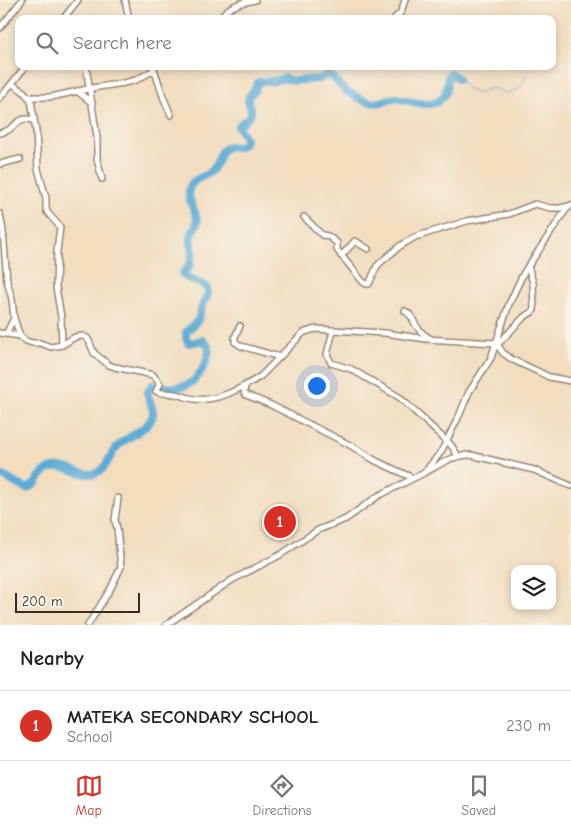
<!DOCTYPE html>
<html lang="en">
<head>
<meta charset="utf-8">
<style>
  body { margin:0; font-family:"Comic Neue",sans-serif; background:#f6f6f6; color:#222 }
  .controls { position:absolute; right:15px; bottom:15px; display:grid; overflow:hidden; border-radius:10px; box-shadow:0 2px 8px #0003 }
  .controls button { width:45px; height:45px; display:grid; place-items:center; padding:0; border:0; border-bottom:1px solid #e0e0e0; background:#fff; color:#222; font:25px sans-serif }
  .scale { position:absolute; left:15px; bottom:12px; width:125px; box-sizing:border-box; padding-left:5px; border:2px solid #3b2a1e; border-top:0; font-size:14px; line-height:18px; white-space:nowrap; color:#3b2a1e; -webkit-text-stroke:4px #f7f3e8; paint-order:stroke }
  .you { position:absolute; left:316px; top:385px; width:18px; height:18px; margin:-12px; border:4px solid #fff; border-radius:50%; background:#1a73e8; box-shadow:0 0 0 8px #1a73e833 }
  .badge { display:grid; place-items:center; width:32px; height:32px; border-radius:50%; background:#d93025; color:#fff; font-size:16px; font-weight:700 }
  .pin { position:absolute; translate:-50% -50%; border:2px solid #fff; box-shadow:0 1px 5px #0006 }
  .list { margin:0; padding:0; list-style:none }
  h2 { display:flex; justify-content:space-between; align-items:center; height:65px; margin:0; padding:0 20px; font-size:21px }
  h2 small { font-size:16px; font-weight:400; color:#767676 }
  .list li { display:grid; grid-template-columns:32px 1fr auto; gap:15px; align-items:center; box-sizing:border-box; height:70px; padding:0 20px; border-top:1px solid #e0e0e0 }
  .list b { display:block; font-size:19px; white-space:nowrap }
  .list p { margin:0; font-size:16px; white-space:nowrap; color:#767676 }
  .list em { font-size:16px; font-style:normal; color:#767676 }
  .icon { flex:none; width:28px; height:28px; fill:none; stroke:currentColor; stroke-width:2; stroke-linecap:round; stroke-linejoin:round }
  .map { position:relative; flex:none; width:571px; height:625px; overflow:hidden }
  .search { position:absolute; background:#fff; box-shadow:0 2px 8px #0003; left:15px; right:15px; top:15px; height:55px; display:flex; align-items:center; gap:12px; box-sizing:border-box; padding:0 18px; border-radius:10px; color:#767676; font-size:19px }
  .sheet { height:135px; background:#fff }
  nav { display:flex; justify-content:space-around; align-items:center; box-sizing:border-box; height:70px; border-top:1px solid #e0e0e0; background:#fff; font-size:14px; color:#767676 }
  nav a { display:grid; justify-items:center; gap:2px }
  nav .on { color:#d93025 }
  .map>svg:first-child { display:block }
</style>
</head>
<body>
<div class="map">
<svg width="571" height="625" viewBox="0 0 571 625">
  <rect width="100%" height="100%" fill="#f7f3e8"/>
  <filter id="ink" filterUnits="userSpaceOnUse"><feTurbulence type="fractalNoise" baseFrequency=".02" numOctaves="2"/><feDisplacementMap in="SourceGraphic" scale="10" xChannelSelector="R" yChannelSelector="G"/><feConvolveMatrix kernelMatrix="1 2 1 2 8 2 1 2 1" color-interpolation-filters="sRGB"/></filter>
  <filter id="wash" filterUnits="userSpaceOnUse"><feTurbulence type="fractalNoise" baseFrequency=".0096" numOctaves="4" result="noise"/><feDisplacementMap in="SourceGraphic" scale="20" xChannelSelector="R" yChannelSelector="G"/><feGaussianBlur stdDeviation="1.12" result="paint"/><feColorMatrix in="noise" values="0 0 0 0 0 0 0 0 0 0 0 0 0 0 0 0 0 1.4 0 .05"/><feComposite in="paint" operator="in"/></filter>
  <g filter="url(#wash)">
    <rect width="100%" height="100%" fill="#f2ddbf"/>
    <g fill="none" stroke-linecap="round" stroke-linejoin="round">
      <!-- stream -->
      <path stroke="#5cabd6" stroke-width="1" d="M458,79c5,5 13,15 22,14 4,-1 7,-4 11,-5 4,0 7,2 11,4 14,4 21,-6 25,-18"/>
      <!-- river -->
      <path stroke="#5cabd6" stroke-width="8" d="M0,475c6,2 10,5 15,8 5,2 8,3 12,6 1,-1 5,-3 7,-4 5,-6 7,-13 16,-16 16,-6 26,6 41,5 17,-1 17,-20 28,-29 9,-9 31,-17 34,-30 1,-7 -4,-15 -6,-22l5,-8c9,1 19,4 28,2 17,-2 29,-25 29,-40l-6,-7c-5,1 -10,3 -15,3l-2,-5v-6l12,-12 4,-14 6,-13v-5c-7,-7 -19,-6 -25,-14 1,-3 3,-4 5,-6 2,-3 4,-11 4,-15 1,-5 -2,-10 -1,-15 0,-7 7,-11 6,-18 -1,-10 -10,-19 -8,-30 3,-14 16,-10 25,-22 4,-5 6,-17 11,-20 4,-3 10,-1 15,-1 11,-10 1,-11 -2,-21 11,-10 17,-9 10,-25l1,-5 5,-5 4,-9 16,-1 10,-3 10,3 10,-1 15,-1 9,-5c7,3 9,9 14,13 3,4 8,7 13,9 8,5 17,8 26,6 5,-1 8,-5 15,-4 12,2 35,12 45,1 9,-9 4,-16 8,-25h4l5,5"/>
    </g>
  </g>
  <g filter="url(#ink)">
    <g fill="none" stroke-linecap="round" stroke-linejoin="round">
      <defs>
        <g id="minor">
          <path d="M125,0l4,19"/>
          <path d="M63,19l15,-19"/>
          <path d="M220,19c6,-13 22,-17 35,-19"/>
          <path d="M394,19l7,-7 4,-12"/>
          <path d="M0,28l22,-28"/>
          <path d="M86,66l11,71v22l5,20"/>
          <path d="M153,66l11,33 7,16"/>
          <path d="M12,84l11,7 8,9 5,31 2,38 8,29v10l1,4 13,15 -3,24 -1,36 5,30 1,28"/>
          <path d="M77,91l15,12"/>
          <path d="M29,97h22l41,-9 32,-5 12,-3 18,-10"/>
          <path d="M0,98l26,-32"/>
          <path d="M0,133c4,-1 8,-2 11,-5 9,-7 10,-11 22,-8"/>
          <path d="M0,164l20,-5"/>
          <path d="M0,214l3,17 4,50 5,18 2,19 6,18"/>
          <path d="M304,217l18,18 6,1 9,7v7l26,32 3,2h3l8,-18 4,-4 19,-16 15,-9 52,-16 42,-7 26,-10 15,4h10l9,-2"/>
          <path d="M341,256l14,-15 13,8"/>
          <path d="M405,311c9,5 7,10 13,17 3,5 8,8 13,11"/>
          <path d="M240,326l-5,11v5l6,4 39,11"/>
          <path d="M333,331l-6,23 4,9 20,6 48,28 52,48 7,11"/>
          <path d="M0,333l20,3 6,5 6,2h8l11,4 11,-2 13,-8 8,-1 4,2 2,3 5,12 15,12 6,2 38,8 7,9 -4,7c7,4 12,1 19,3 6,1 13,4 19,5 24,3 48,-11 67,-23l42,-43 12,-4 70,4 41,6 70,4 7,10 10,7 24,11 12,6 22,4"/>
          <path d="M6,334l8,-16"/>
          <path d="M497,345l27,-28 8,-5 2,-2 -1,-27 -5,-17"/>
          <path d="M245,386l-1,7 2,2 25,10 79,40 26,16 37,17"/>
          <path d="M428,471c14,-8 26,-16 43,-16l63,15 37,16"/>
          <path d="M88,625l23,-37 10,-21 -4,-39 -2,-8 3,-22"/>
          <path d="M166,625l66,-45 48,-25 38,-25 28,-11 32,-23 46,-23 17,-21 18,-36 10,-24 22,-34 18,-54 14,-30 42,-63 6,-6"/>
        </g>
      </defs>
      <!-- minor casing -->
      <use href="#minor" stroke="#96846e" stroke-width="8"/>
      <!-- minor -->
      <use href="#minor" stroke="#fff" stroke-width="5"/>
    </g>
  </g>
</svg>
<div class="controls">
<button><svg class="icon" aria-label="layers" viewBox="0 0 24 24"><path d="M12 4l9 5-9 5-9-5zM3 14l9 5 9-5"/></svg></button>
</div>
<div class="scale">200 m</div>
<div class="you"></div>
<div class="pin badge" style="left:280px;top:522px">1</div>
<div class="search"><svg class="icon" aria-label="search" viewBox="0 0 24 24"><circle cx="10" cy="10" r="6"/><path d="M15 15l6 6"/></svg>Search here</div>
</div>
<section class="sheet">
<h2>Nearby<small></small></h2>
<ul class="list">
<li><span class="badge">1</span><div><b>MATEKA SECONDARY SCHOOL</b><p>School</p></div><em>230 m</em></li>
</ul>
</section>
<nav>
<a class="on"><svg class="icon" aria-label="map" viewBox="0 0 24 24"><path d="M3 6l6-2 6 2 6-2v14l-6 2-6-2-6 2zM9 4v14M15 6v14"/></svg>Map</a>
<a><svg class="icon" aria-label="directions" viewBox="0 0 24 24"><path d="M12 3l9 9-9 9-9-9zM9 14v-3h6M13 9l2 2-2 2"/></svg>Directions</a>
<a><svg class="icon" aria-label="saved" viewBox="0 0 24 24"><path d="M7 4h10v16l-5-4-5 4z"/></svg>Saved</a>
</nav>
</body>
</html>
